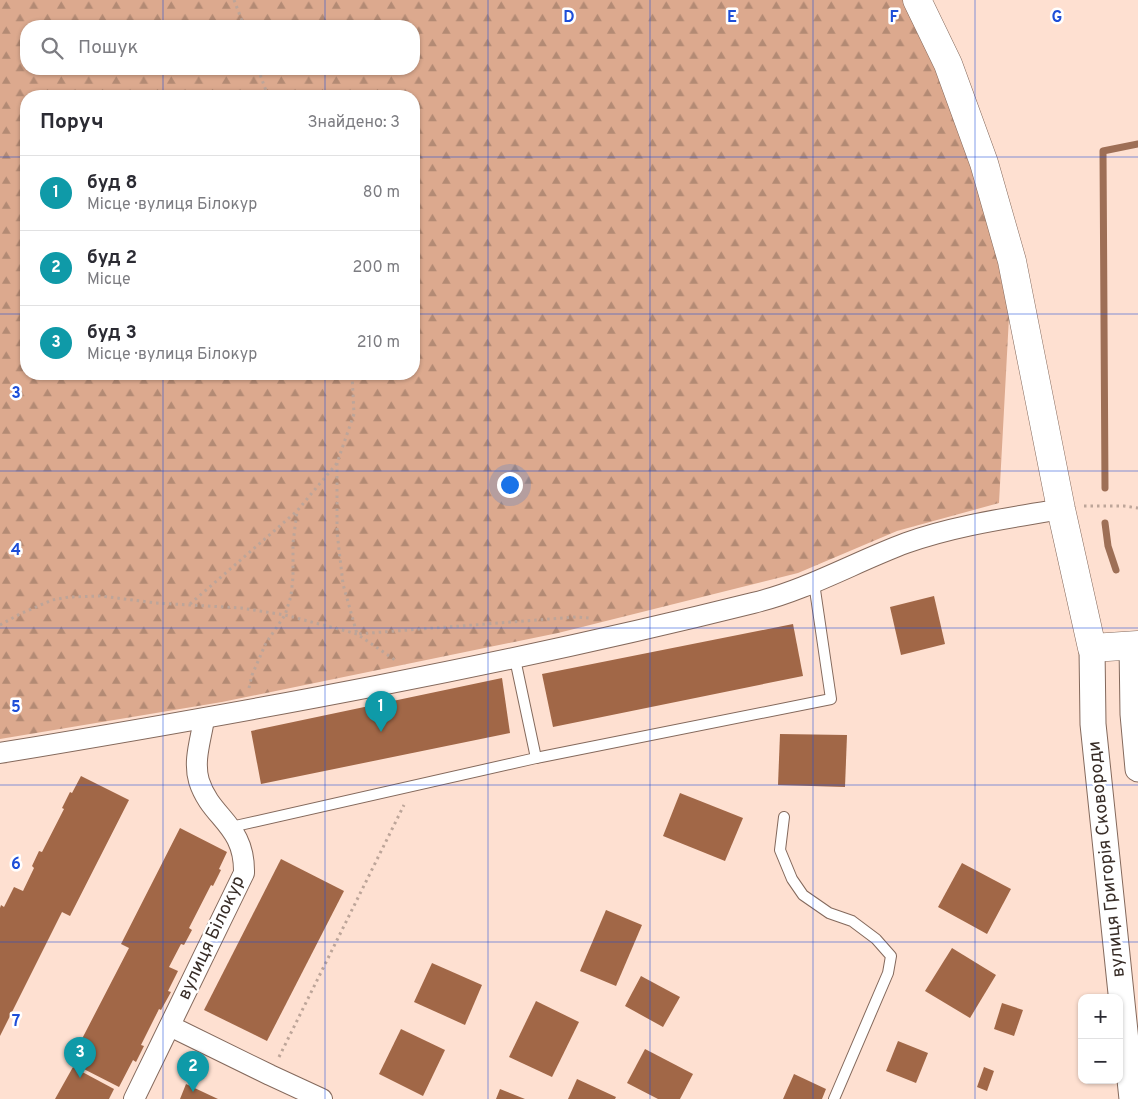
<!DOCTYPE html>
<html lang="uk">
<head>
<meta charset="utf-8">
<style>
  body { margin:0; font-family:Overpass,sans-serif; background:#f7f7f7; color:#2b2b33 }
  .controls { position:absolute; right:15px; bottom:15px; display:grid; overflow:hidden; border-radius:10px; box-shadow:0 1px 4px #0004 }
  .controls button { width:45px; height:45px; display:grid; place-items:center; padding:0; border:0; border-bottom:1px solid #e1e1e2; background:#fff; color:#2b2b33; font:25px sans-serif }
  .you { position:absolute; left:509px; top:484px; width:18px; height:18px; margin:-12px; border:4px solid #fff; border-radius:50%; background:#1a73e8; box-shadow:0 0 0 8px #1a73e833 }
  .badge { display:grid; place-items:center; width:32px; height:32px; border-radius:50%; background:#3d7690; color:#fff; font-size:16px; font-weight:700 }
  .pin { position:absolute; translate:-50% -41px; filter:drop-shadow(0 1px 2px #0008) }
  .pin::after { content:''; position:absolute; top:26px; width:18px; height:15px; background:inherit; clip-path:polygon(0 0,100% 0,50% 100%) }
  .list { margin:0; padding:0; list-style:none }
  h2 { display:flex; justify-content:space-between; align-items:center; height:65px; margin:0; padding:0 20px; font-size:21px }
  h2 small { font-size:16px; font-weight:400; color:#7c7c81 }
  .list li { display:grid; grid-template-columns:32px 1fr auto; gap:15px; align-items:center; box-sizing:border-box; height:75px; padding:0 20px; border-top:1px solid #e1e1e2 }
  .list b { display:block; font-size:19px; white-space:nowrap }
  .list p { margin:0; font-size:16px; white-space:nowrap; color:#7c7c81 }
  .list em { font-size:16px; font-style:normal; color:#7c7c81 }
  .icon { flex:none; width:28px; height:28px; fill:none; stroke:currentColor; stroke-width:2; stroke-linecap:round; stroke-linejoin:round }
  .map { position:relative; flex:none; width:1138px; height:1099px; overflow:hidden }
  .search { position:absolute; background:#fff; box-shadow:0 1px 4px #0004; left:20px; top:20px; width:400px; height:55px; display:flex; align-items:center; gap:12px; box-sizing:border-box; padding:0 18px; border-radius:20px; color:#7c7c81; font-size:19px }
  .panel { position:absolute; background:#fff; box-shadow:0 1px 4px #0004; left:20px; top:90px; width:400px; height:290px; border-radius:20px }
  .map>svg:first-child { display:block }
</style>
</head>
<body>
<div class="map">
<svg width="1138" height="1099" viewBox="0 0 1138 1099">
  <defs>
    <pattern id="forest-firs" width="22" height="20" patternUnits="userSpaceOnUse" patternTransform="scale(1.25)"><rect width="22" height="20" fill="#dca98e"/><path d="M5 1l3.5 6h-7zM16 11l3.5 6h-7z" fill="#b38a74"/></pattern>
  </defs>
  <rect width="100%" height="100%" fill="#fee0d1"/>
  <!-- forest -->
  <path fill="url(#forest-firs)" fill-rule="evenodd" d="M0,0h917l95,261 -13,242 -102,28 -99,42 -240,60 -336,69 -222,37zM26,26h388v43h-388zM26,96h388v278h-388z"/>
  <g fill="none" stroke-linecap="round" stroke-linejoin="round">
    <!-- stream -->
    <g stroke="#9e6f56" stroke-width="7">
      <path d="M1105,488l-2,-337 35,-7"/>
      <path d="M1105,523l3,23 8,24"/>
    </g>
  </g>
  <!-- building -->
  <g fill="#a16747">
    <path d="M934,596l11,48 -44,11 -11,-48z"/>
    <path d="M793,624l10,52 -250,51 -11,-53z"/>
    <path d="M502,678l8,55 -249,51 -10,-53z"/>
    <path d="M780,734l67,1 -2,52 -67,-2z"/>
    <path d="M81,776l48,24 -59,116 -8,-4 -62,124v-128l1,-3 3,2 10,-20 9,4 11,-23 -2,-2 7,-15 3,1 22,-43 -2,-1 8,-16 2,1z"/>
    <path d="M680,793l63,25 -18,43 -62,-25z"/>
    <path d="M180,828l47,24 -8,17 2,1 -8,16 -2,-1 -22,43 3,2 -8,15 -3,-1 -12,23 9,4 -10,20 3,1 -10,18 -2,-1 -18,36 3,1 -8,16 -3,-2 -14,27 -49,-25 59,-114 -8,-4z"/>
    <path d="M281,859l63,32 -77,150 -63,-31z"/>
    <path d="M962,863l49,26 -24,45 -49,-27z"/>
    <path d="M606,910l36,15 -26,61 -36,-15z"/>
    <path d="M952,948l44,27 -26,43 -45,-27z"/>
    <path d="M432,963l50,22 -17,40 -51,-23z"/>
    <path d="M641,976l39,21 -17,30 -38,-21z"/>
    <path d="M536,1001l43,21 -27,55 -43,-20z"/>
    <path d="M1002,1003l21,7 -9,26 -20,-7z"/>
    <path d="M401,1029l44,21 -22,46 -44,-22z"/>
    <path d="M898,1041l30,12 -12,30 -30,-12z"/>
    <path d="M645,1049l48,25 -13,25h-22l-31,-16z"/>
    <path d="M73,1067l41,22 -5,10h-54z"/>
    <path d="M984,1067l10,4 -7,20 -10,-4z"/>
    <path d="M794,1074l32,15 -4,10h-39z"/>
    <path d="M577,1079l39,18 -1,2h-47z"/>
    <path d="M186,1084l32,15h-38z"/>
    <path d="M500,1089l25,10h-29z"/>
  </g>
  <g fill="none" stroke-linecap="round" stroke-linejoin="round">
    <defs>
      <g id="service">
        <path d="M515,659l21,99"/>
        <path d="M784,817l-4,33 12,29 11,16 26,18 23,8 24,18 15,17 -3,17 -54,126"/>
        <path d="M231,827l305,-69 295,-59 -17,-116"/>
      </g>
      <g id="minor">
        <path d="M0,753c253,-42 505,-88 753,-150 54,-13 102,-41 153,-60 50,-18 104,-25 155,-34"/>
        <path d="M170,1026l100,49 52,24"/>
        <path d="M134,1099l110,-226c1,-49 -33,-54 -45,-92 -6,-20 2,-42 5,-62"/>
      </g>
      <g id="tertiary">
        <path d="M1132,645l1,69 5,55"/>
        <path d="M1092,648l1,76 39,375"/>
      </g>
      <path id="secondary" d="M917,0l31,64 36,99 28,98 49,248 31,139 46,-3"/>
    </defs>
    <!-- service casing -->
    <use href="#service" stroke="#84695c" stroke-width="12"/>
    <!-- minor casing -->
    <use href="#minor" stroke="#84695c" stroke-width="22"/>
    <!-- tertiary casing -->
    <use href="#tertiary" stroke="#84695c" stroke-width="27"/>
    <!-- secondary casing -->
    <use href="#secondary" stroke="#84695c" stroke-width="29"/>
    <!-- path -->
    <g stroke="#bda599" stroke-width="3" stroke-dasharray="2.5 4" stroke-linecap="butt">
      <path d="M234,0l10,26"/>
      <path d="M258,69l10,27"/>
      <path d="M337,463v69l6,52 14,50 220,-17 12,1"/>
      <path d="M1084,506h40l14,2"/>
      <path d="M190,604l107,-93 40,-48 17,-49 -2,-40"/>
      <path d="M0,625l20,-11 32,-14 17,-3 32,-1 55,7 85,5 44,7 72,19 38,26"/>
      <path d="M249,688l3,-13 14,-32 19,-28 6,-19 2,-19v-34l4,-32"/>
      <path d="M279,1057l125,-252"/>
    </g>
    <!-- service -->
    <use href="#service" stroke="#fff" stroke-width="10"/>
    <!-- minor -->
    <use href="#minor" stroke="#fff" stroke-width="20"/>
    <!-- tertiary -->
    <use href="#tertiary" stroke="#fff" stroke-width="25"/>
    <!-- secondary -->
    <use href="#secondary" stroke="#fff" stroke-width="28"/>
  </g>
  <!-- grid -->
  <path fill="none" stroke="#1d4ed8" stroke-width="1" stroke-opacity="0.55" d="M163,0v26M325,0v26M488,0v1099M650,0v1099M813,0v1099M975,0v1099M163,69v27M325,69v27M0,157h26M414,157h724M0,314h26M414,314h724M163,374v725M325,374v725M0,471h1138M0,628h1138M0,785h1138M0,942h1138"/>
  <g text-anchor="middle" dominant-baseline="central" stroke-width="5" stroke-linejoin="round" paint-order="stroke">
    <!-- street labels -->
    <g font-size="18" fill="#382d27" stroke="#fff">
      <text transform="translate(1107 859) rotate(-96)">вулиця Григорія Сковороди</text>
      <text transform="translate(212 938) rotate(-65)">вулиця Білокур</text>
    </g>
  </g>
  <g font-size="16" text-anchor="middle" font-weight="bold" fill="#1d4ed8" stroke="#fff" stroke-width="5" stroke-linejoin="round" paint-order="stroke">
    <text x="569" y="22">D</text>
    <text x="732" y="22">E</text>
    <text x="894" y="22">F</text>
    <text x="1057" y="22">G</text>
    <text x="16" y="398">3</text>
    <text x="16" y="555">4</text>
    <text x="16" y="712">5</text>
    <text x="16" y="869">6</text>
    <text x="16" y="1026">7</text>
  </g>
</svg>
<div class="controls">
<button>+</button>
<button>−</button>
</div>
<div class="you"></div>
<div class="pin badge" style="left:381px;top:732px;background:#0f9aa8">1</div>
<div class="pin badge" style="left:193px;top:1092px;background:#0f9aa8">2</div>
<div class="pin badge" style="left:80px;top:1078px;background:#0f9aa8">3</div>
<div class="search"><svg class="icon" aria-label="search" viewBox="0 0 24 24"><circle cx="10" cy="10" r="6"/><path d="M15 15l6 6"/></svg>Пошук</div>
<section class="panel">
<h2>Поруч<small>Знайдено: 3</small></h2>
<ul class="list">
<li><span class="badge" style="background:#0f9aa8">1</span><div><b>буд 8</b><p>Місце · вулиця Білокур</p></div><em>80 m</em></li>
<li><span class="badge" style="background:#0f9aa8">2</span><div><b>буд 2</b><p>Місце</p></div><em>200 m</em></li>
<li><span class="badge" style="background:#0f9aa8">3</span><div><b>буд 3</b><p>Місце · вулиця Білокур</p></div><em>210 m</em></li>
</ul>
</section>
</div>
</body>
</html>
